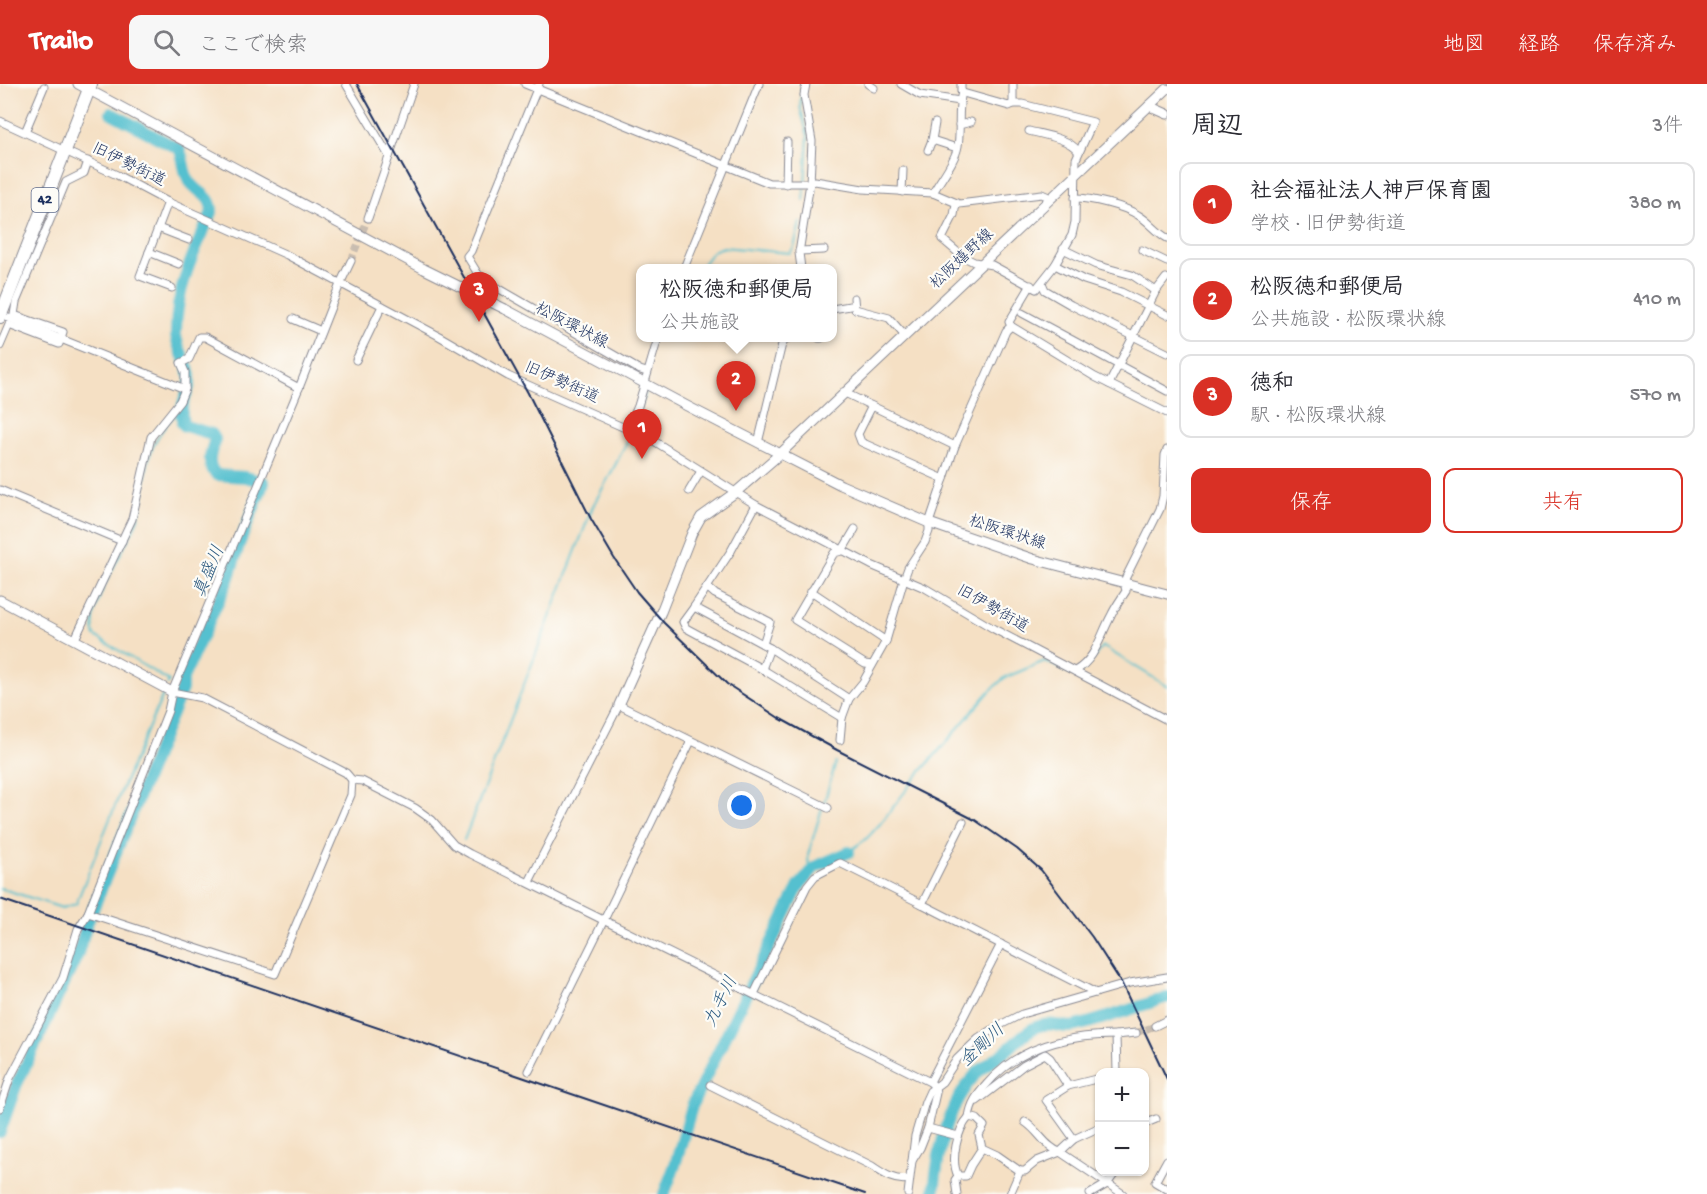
<!DOCTYPE html>
<html lang="ja">
<head>
<meta charset="utf-8">
<style>
  body { margin:0; font-family:"Gochi Hand","Klee One",sans-serif; background:#f7f7f7; color:#2b2b33 }
  .controls { position:absolute; right:18px; bottom:18px; display:grid; overflow:hidden; border-radius:12px; box-shadow:0 2px 4px #0004 }
  .controls button { width:54px; height:54px; display:grid; place-items:center; padding:0; border:0; border-bottom:2px solid #e1e1e2; background:#fff; color:#2b2b33; font:30px sans-serif }
  .you { position:absolute; left:742px; top:722px; width:21px; height:21px; margin:-15px; border:4px solid #fff; border-radius:50%; background:#1a73e8; box-shadow:0 0 0 9px #1a73e833 }
  .badge { display:grid; place-items:center; width:39px; height:39px; border-radius:50%; background:#d93025; color:#fff; font-size:20px; font-weight:700 }
  .pin { position:absolute; translate:-50% -50px; filter:drop-shadow(0 2px 3px #0008) }
  .pin::after { content:''; position:absolute; top:32px; width:21px; height:18px; background:inherit; clip-path:polygon(0 0,100% 0,50% 100%) }
  .popup { position:absolute; left:636px; top:180px; width:201px; height:78px; box-sizing:border-box; display:grid; place-content:center; border-radius:12px; background:#fff; filter:drop-shadow(0 2px 4px #0005); font-size:20px; white-space:nowrap; color:#7c7c81 }
  .popup b { font-size:22px; color:#2b2b33 }
  .popup::after { content:''; position:absolute; left:50%; top:100%; margin-left:-12px; border:12px solid transparent; border-top-color:#fff }
  .list { margin:0; padding:0; list-style:none }
  h2 { display:flex; justify-content:space-between; align-items:center; height:78px; margin:0; padding:0 24px; font-size:26px }
  h2 small { font-size:20px; font-weight:400; color:#7c7c81 }
  .list li { display:grid; grid-template-columns:39px 1fr auto; gap:18px; align-items:center; box-sizing:border-box; height:84px; margin:0 12px 12px; padding:0 12px; border:2px solid #e1e1e2; border-radius:12px }
  .list b { display:block; font-size:22px; white-space:nowrap }
  .list p { margin:0; font-size:20px; white-space:nowrap; color:#7c7c81 }
  .list em { font-size:20px; font-style:normal; color:#7c7c81 }
  .actions { display:flex; gap:12px; padding:18px 24px }
  .actions a { flex:1; padding:14px 0; border:2px solid #d93025; border-radius:12px; text-align:center; font-size:21px; color:#d93025 }
  .actions .main { background:#d93025; color:#fff }
  .icon { flex:none; width:33px; height:33px; fill:none; stroke:currentColor; stroke-width:2; stroke-linecap:round; stroke-linejoin:round }
  .map { position:relative; flex:none; width:1167px; height:1110px; overflow:hidden }
  header { display:flex; align-items:center; gap:36px; box-sizing:border-box; height:84px; padding:0 30px; background:#d93025; color:#fff }
  header strong { font-size:28px }
  nav { display:flex; gap:33px; margin-inline-start:auto; font-size:21px }
  .search { width:420px; height:54px; background:#f7f7f7; display:flex; align-items:center; gap:15px; box-sizing:border-box; padding:0 21px; border-radius:12px; color:#7c7c81; font-size:22px }
  main { display:flex }
  aside { flex:1; background:#fff }
  .map>svg:first-child { display:block }
</style>
</head>
<body>
<header>
<strong>Trailo</strong>
<div class="search"><svg class="icon" aria-label="search" viewBox="0 0 24 24"><circle cx="10" cy="10" r="6"/><path d="M15 15l6 6"/></svg>ここで検索</div>
<nav><a>地図</a><a>経路</a><a>保存済み</a></nav>
</header>
<main>
<div class="map">
<svg width="1167" height="1110" viewBox="0 0 1167 1110">
  <rect width="100%" height="100%" fill="#fdfcf7"/>
  <filter id="ink" filterUnits="userSpaceOnUse"><feTurbulence type="fractalNoise" baseFrequency=".0167" numOctaves="2"/><feDisplacementMap in="SourceGraphic" scale="12" xChannelSelector="R" yChannelSelector="G"/><feConvolveMatrix kernelMatrix="1 2 1 2 8 2 1 2 1" color-interpolation-filters="sRGB"/></filter>
  <filter id="wash" filterUnits="userSpaceOnUse"><feTurbulence type="fractalNoise" baseFrequency=".008" numOctaves="4" result="noise"/><feDisplacementMap in="SourceGraphic" scale="24" xChannelSelector="R" yChannelSelector="G"/><feGaussianBlur stdDeviation="1.35" result="paint"/><feColorMatrix in="noise" values="0 0 0 0 0 0 0 0 0 0 0 0 0 0 0 0 0 1.4 0 .05"/><feComposite in="paint" operator="in"/></filter>
  <g filter="url(#wash)">
    <rect width="100%" height="100%" fill="#f5e0c4"/>
    <g fill="none" stroke-linecap="round" stroke-linejoin="round">
      <!-- stream -->
      <g stroke="#55c0cf" stroke-width="2">
        <path d="M802,0l-2,23 8,29 -4,64"/>
        <path d="M700,184l13,-17 10,-4 67,6 4,-6 6,-24"/>
        <path d="M1080,588l12,-11 10,-15 65,40"/>
        <path d="M167,601l2,-4 -74,-45c-10,-31 30,-84 42,-115 9,-24 6,-53 17,-77 7,-14 17,-25 28,-37"/>
        <path d="M824,719l12,-41"/>
        <path d="M464,756l129,-334c20,-37 43,-75 53,-116"/>
        <path d="M849,768l18,-14 13,-14 38,-49 72,-84 14,-13 41,-17 30,14"/>
        <path d="M809,788l-1,-17 14,-47"/>
        <path d="M0,804l62,20 14,-4 47,-118 42,-96"/>
      </g>
      <!-- river -->
      <g stroke="#55c0cf" stroke-width="12">
        <path d="M0,1048l16,-46 61,-130 10,-32 95,-235v-9l46,-100 12,-38 24,-60 -19,-5 -28,-2c-12,-10 -6,-23 -2,-36l-3,-5 -27,-8 -3,-3c1,-5 -1,-10 0,-14 1,-11 9,-19 8,-31 0,-15 -13,-27 -14,-43 -1,-44 18,-84 36,-123 0,-17 -13,-18 -22,-30 -8,-10 -5,-23 -11,-33l-68,-36"/>
        <path d="M664,1110l11,-29 18,-62 106,-217 16,-19 34,-15"/>
        <path d="M934,1110c3,-40 13,-88 41,-119 10,-10 22,-16 32,-25 11,-9 16,-17 29,-23 16,-7 27,3 40,-1 30,-7 61,-19 91,-29"/>
      </g>
    </g>
  </g>
  <g filter="url(#ink)">
    <g fill="none" stroke-linecap="round" stroke-linejoin="round">
      <!-- street-tunnel -->
      <g stroke="#c9bdb0" stroke-width="7" stroke-dasharray="7 3.5" stroke-linecap="butt">
        <path d="M351,177l17,-43"/>
        <path d="M1136,949l19,-7"/>
      </g>
      <defs>
        <g id="street">
          <path d="M346,0l43,72"/>
          <path d="M525,0l244,99h41l5,-2 48,8 70,4 26,11 83,-10 9,4"/>
          <path d="M539,0l-68,167 -4,5 11,18 13,10 149,86 7,2"/>
          <path d="M868,0l6,4"/>
          <path d="M901,0l19,11 40,6"/>
          <path d="M961,0v7l2,2 46,13 4,-2"/>
          <path d="M0,37l117,54 51,27 119,53 152,81 69,40 146,65 102,64 115,60 54,23 69,41 173,91"/>
          <path d="M959,41l12,-3"/>
          <path d="M1029,47c15,4 39,7 49,20"/>
          <path d="M25,48l19,-45"/>
          <path d="M932,56l3,-17"/>
          <path d="M928,66l4,-10 25,8"/>
          <path d="M786,100l1,-42"/>
          <path d="M902,108l1,-22"/>
          <path d="M933,109c8,-15 22,-31 25,-47 3,-18 -1,-36 4,-54"/>
          <path d="M1075,114c16,0 49,8 63,17 11,6 18,17 29,23"/>
          <path d="M168,118l-28,74 32,12"/>
          <path d="M956,120l-2,11 -12,24 20,17 12,6 18,3 44,24 19,-24 17,-30 3,-13 1,-63 17,-37 -71,-18h-9v-20"/>
          <path d="M368,134l46,-134"/>
          <path d="M158,144l31,12"/>
          <path d="M1063,165l33,16 36,10 24,16"/>
          <path d="M1142,166l25,12"/>
          <path d="M799,167l25,-1"/>
          <path d="M149,168l30,12"/>
          <path d="M1055,181l29,15 37,12 46,23"/>
          <path d="M684,184l75,-184"/>
          <path d="M801,184l-2,-15 11,-70 2,-42 -8,-46 2,-11"/>
          <path d="M1042,199l3,7 26,15 96,48"/>
          <path d="M854,214l1,11 34,9 16,18"/>
          <path d="M832,225l18,-3"/>
          <path d="M1022,229l145,78"/>
          <path d="M9,234l176,71"/>
          <path d="M293,235l28,12"/>
          <path d="M1011,242l84,51 72,36"/>
          <path d="M819,254h2"/>
          <path d="M0,262l9,-21 50,19 4,-12 -49,-17 2,-13 50,-120 18,-9 4,-12"/>
          <path d="M356,276l26,-54"/>
          <path d="M1109,300l47,-93 10,-13"/>
          <path d="M843,308l112,54"/>
          <path d="M872,322l-14,28 3,8 83,37"/>
          <path d="M628,345l10,-23 20,-68"/>
          <path d="M758,359l24,-99 5,-6"/>
          <path d="M0,406l122,51"/>
          <path d="M689,407l12,-20"/>
          <path d="M756,421l-25,46 -37,56 76,41 79,51"/>
          <path d="M855,445l-13,22 -8,2 -39,67 70,44 7,1"/>
          <path d="M707,503l8,7 55,28 -7,22"/>
          <path d="M811,507l75,50"/>
          <path d="M694,523l-11,15 3,6 76,41"/>
          <path d="M75,555l57,-120 19,-82 29,-36 5,-12v-17l-4,-9 8,-4 10,-22h6l94,51"/>
          <path d="M770,564l-8,21 80,49"/>
          <path d="M1075,587c21,-12 25,-35 36,-55 4,-9 10,-17 15,-25l-2,-9 2,-5 34,-68 3,-13 2,-41 2,-5"/>
          <path d="M172,608l30,6 144,75 6,7 10,1 53,27 17,12 22,25 16,9 460,228 5,5 1,6 -8,35 -8,20 -8,13 -4,33"/>
          <path d="M840,656l2,-22 7,-19 14,-17 23,-41 18,-62 4,-11 17,-26 4,-11v-8l26,-77 51,-115 5,-5 -2,-4 22,-37"/>
          <path d="M529,798l90,-177 209,103"/>
          <path d="M922,820l174,89"/>
          <path d="M88,829l187,61 76,-179 1,-15"/>
          <path d="M754,910l53,-108 8,-10 25,-13 82,41 41,-82"/>
          <path d="M1155,942l12,-6"/>
          <path d="M529,987l75,-151 87,-179"/>
          <path d="M1117,988l-1,-37 20,-2"/>
          <path d="M930,998l71,-138"/>
          <path d="M710,1001l162,81c12,8 23,16 37,13"/>
          <path d="M1068,1002l-22,14 28,39"/>
          <path d="M977,1017l47,-36 21,-11 5,4 18,28 32,-8"/>
          <path d="M0,1024l10,-30 53,-100 15,-49 10,-16 80,-202 4,-19 127,-304 41,-104 11,-23"/>
          <path d="M969,1033c2,-14 8,-22 17,-32 32,-38 82,-50 130,-50"/>
          <path d="M1025,1038c13,8 21,26 35,30l63,42"/>
          <path d="M1144,1040l12,-5"/>
          <path d="M928,1044l30,8"/>
          <path d="M1167,1076l-12,22 12,7"/>
          <path d="M912,1077l3,-25 10,-34 5,-11 12,-9 15,-23 21,-20 20,-13 24,-12 108,-31 37,-6"/>
          <path d="M958,1092c-8,-16 -1,-46 11,-59l8,2 7,7 -5,9 3,13 15,7 23,16h5l12,-10 23,-9 14,-13 26,-12"/>
          <path d="M957,1110l-2,-14 3,-4h8l5,-11 11,-17"/>
          <path d="M1010,1110l10,-23"/>
          <path d="M1090,1110l17,-10 9,-12"/>
        </g>
        <g id="secondary">
          <path d="M78,0l346,185"/>
          <path d="M1149,22l18,8"/>
          <path d="M505,225l182,97 154,79 88,38 104,36 134,35"/>
          <path d="M0,516l172,92"/>
          <path d="M619,621l42,-93 31,-79 9,-16 35,-25 45,-39 386,-364"/>
        </g>
        <path id="highway" d="M0,233l91,-233"/>
      </defs>
      <!-- street casing -->
      <use href="#street" stroke="#888891" stroke-width="9"/>
      <!-- secondary casing -->
      <use href="#secondary" stroke="#888891" stroke-width="11"/>
      <!-- highway casing -->
      <use href="#highway" stroke="#888891" stroke-width="14"/>
      <!-- street -->
      <use href="#street" stroke="#fff" stroke-width="7"/>
      <!-- secondary -->
      <use href="#secondary" stroke="#fff" stroke-width="9"/>
      <!-- highway -->
      <use href="#highway" stroke="#fff" stroke-width="12"/>
      <!-- rail -->
      <g stroke="#1b2f5e" stroke-width="2">
        <path d="M357,0l171,309 63,126 23,39 23,34 27,31 63,61 52,34 58,32 138,70 42,29 24,21 51,67 29,45 46,97"/>
        <path d="M0,815l865,295"/>
      </g>
      <defs>
        <path id="secondary-bridge" d="M424,185l81,40"/>
      </defs>
      <!-- secondary-bridge casing -->
      <use href="#secondary-bridge" stroke="#888891" stroke-width="11" stroke-linecap="butt"/>
      <!-- secondary-bridge -->
      <use href="#secondary-bridge" stroke="#fff" stroke-width="9"/>
    </g>
  </g>
  <g text-anchor="middle" dominant-baseline="central" stroke-width="4.5" stroke-linejoin="round" paint-order="stroke">
    <!-- shield labels -->
    <rect fill="#fdfcf7" stroke="#5f6c8c" stroke-width="1.5" x="31.5" y="104" width="27" height="24" rx="4.5"/>
    <g font-size="15" font-weight="bold" fill="#1b2f5e">
      <text x="45" y="116">42</text>
    </g>
    <!-- street labels -->
    <g font-size="16" fill="#1b2f5e" stroke="#fdfcf7">
      <text transform="translate(128 82) rotate(26)">旧伊勢街道</text>
      <text transform="translate(963 176) rotate(-43)">松阪嬉野線</text>
      <text transform="translate(571 243) rotate(28)">松阪環状線</text>
      <text transform="translate(561 300) rotate(24)">旧伊勢街道</text>
      <text transform="translate(1007 450) rotate(18)">松阪環状線</text>
      <text transform="translate(992 526) rotate(30)">旧伊勢街道</text>
    </g>
    <!-- water labels -->
    <g font-size="18" font-style="italic" fill="#2c5a80" stroke="#fdfcf7">
      <text transform="translate(210 488) rotate(-67)">真盛川</text>
      <text transform="translate(722 918) rotate(-64)">九手川</text>
      <text transform="translate(983 962) rotate(-43)">金剛川</text>
    </g>
  </g>
</svg>
<div class="controls">
<button>+</button>
<button>−</button>
</div>
<div class="you"></div>
<div class="pin badge" style="left:642px;top:375px">1</div>
<div class="pin badge" style="left:736px;top:327px">2</div>
<div class="popup"><b>松阪徳和郵便局</b>公共施設</div>
<div class="pin badge" style="left:479px;top:238px">3</div>
</div>
<aside>
<h2>周辺<small>3件</small></h2>
<ul class="list">
<li><span class="badge">1</span><div><b>社会福祉法人神戸保育園</b><p>学校 · 旧伊勢街道</p></div><em>380 m</em></li>
<li><span class="badge">2</span><div><b>松阪徳和郵便局</b><p>公共施設 · 松阪環状線</p></div><em>410 m</em></li>
<li><span class="badge">3</span><div><b>徳和</b><p>駅 · 松阪環状線</p></div><em>570 m</em></li>
</ul>
<div class="actions"><a class="main">保存</a><a>共有</a></div>
</aside>
</main>
</body>
</html>
